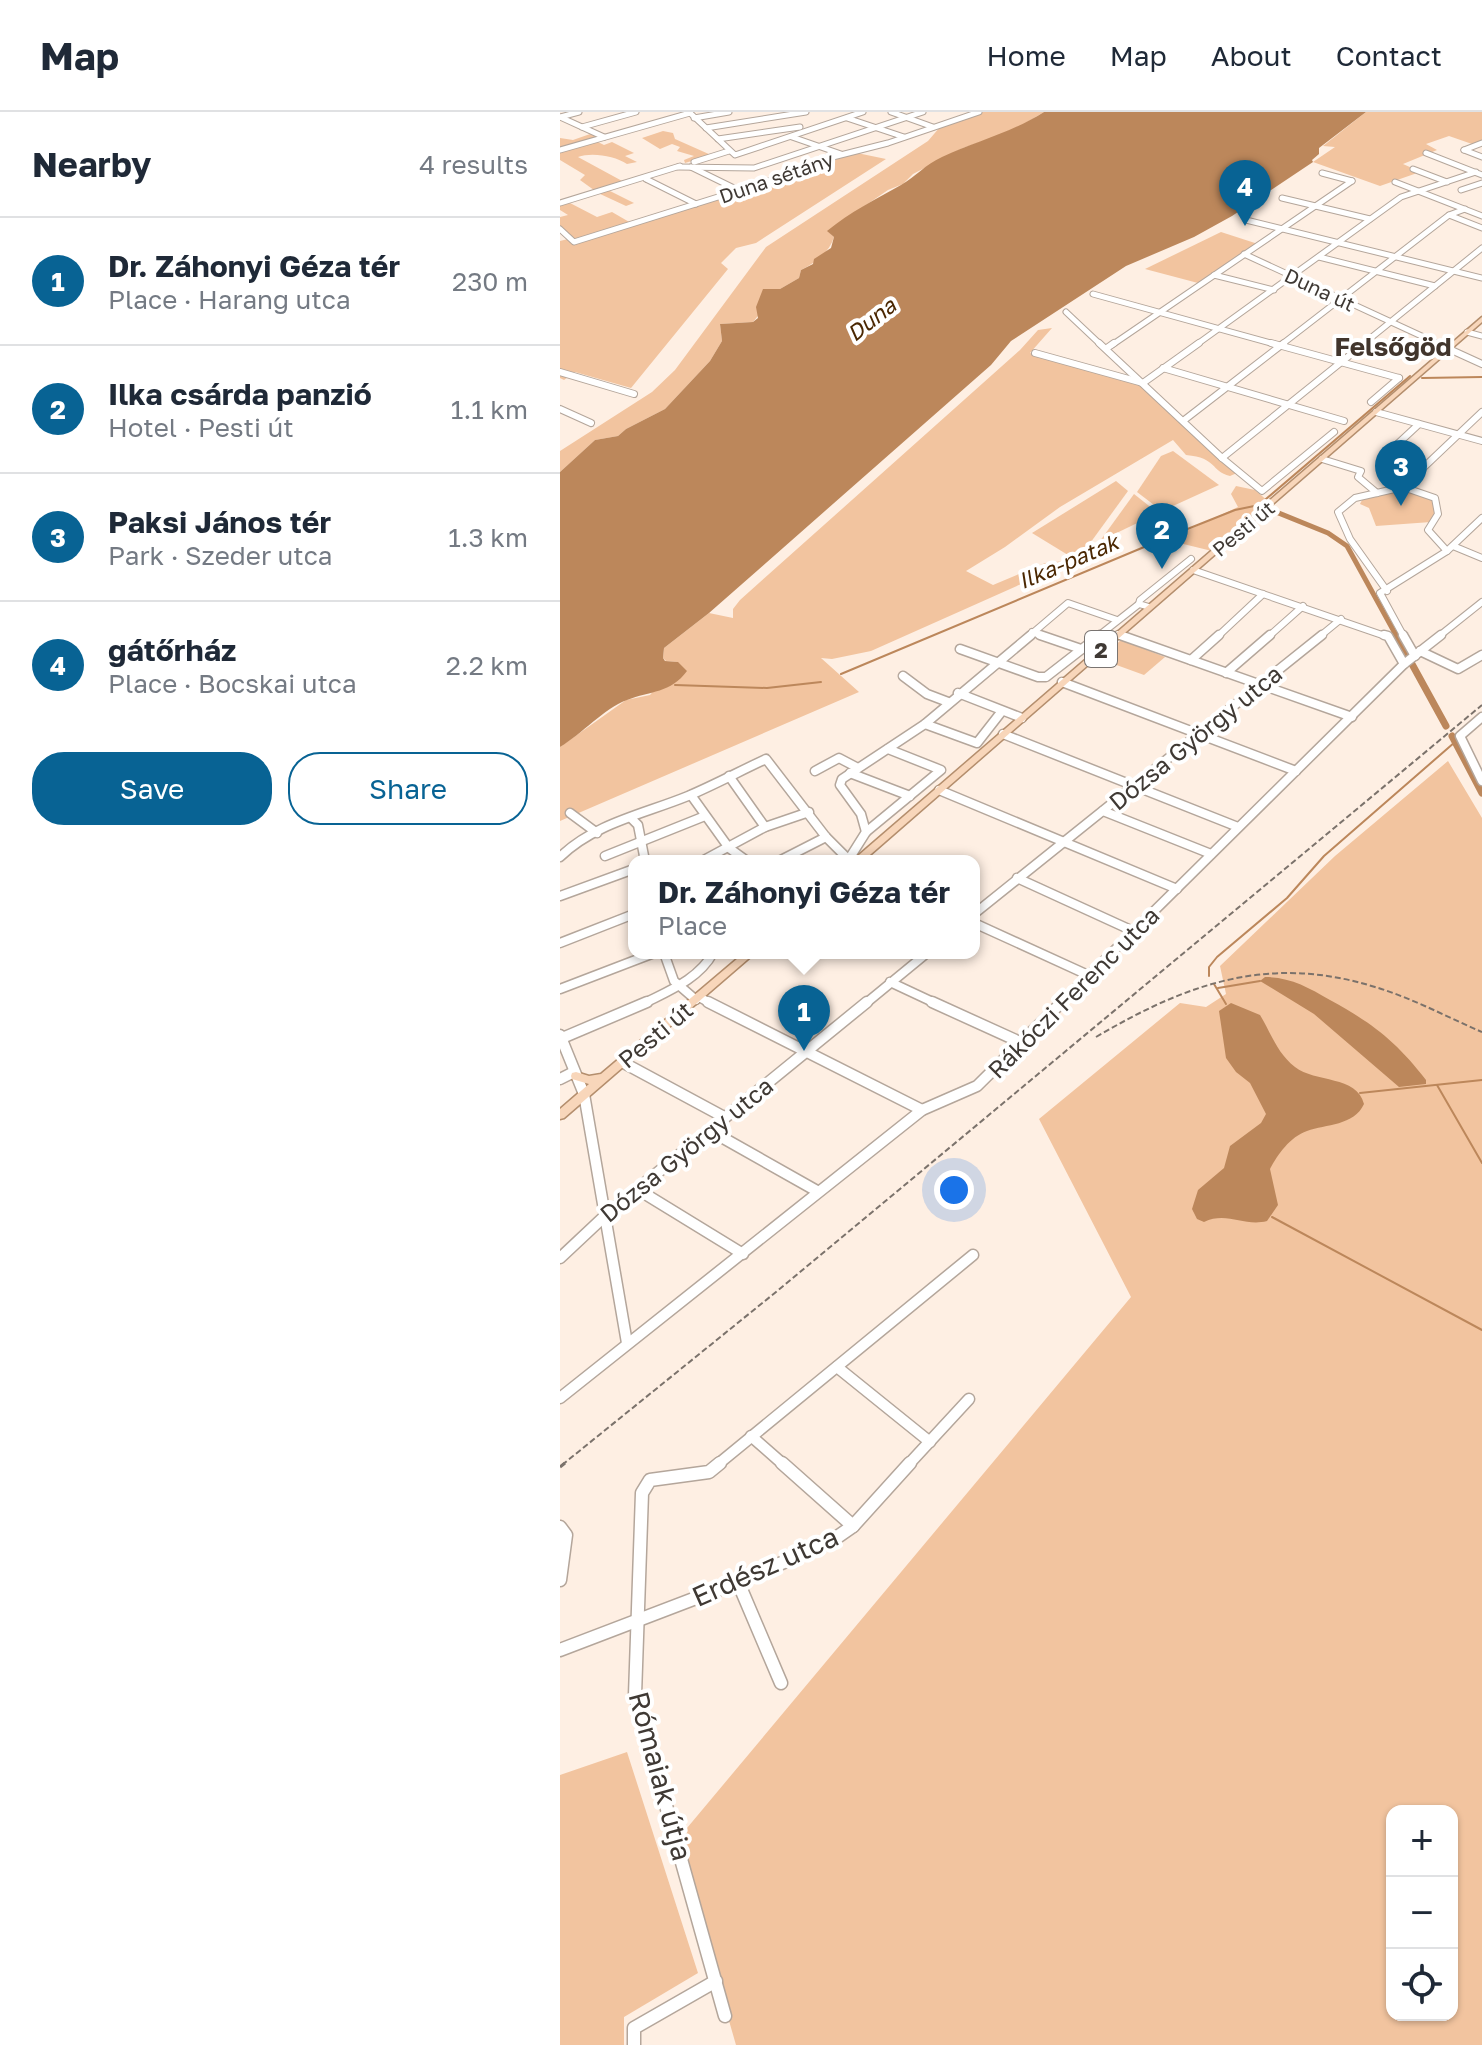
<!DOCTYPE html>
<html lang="en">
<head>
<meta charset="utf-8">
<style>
  body { margin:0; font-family:"Golos Text",sans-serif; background:#f6f6f7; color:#1f2937 }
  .controls { position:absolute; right:24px; bottom:24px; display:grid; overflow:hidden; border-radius:16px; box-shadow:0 2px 6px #0004 }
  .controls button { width:72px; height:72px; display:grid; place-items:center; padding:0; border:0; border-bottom:2px solid #e0e1e3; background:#fff; color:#1f2937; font:40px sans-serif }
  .you { position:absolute; left:394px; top:1078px; width:28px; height:28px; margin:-20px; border:6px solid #fff; border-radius:50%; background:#1a73e8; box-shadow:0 0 0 12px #1a73e833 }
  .badge { display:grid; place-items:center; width:52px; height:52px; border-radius:50%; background:#086394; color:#fff; font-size:26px; font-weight:700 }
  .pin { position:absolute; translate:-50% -66px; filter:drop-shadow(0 2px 4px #0008) }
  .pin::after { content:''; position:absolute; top:42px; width:28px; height:24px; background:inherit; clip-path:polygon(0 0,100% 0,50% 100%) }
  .popup { position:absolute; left:68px; top:743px; width:352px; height:104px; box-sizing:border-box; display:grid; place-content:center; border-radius:16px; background:#fff; filter:drop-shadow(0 2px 6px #0005); font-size:26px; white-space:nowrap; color:#747a83 }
  .popup b { font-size:30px; color:#1f2937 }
  .popup::after { content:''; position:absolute; left:50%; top:100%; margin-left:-16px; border:16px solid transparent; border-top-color:#fff }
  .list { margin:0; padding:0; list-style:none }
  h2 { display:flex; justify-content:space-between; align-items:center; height:104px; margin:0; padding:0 32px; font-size:34px }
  h2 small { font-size:26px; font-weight:400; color:#747a83 }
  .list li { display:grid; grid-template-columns:52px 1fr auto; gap:24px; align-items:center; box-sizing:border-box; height:128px; padding:0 32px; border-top:2px solid #e0e1e3 }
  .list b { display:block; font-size:30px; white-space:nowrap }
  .list p { margin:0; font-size:26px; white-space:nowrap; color:#747a83 }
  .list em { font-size:26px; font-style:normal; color:#747a83 }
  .actions { display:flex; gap:16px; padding:24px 32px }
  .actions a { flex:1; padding:18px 0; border:2px solid #086394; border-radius:32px; text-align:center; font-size:28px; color:#086394 }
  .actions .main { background:#086394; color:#fff }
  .icon { flex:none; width:44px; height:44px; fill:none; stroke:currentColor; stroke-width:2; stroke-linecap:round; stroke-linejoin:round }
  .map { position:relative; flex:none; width:922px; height:1933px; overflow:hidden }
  header { display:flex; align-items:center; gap:48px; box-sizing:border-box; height:112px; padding:0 40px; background:#fff; border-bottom:2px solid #e0e1e3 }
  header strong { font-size:38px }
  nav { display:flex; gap:44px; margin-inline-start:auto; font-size:28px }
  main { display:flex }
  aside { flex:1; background:#fff }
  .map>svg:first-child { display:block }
</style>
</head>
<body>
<header>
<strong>Map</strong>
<nav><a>Home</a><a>Map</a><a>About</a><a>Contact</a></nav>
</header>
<main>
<aside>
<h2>Nearby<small>4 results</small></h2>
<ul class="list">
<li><span class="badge">1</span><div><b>Dr. Záhonyi Géza tér</b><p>Place · Harang utca</p></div><em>230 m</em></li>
<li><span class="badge">2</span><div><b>Ilka csárda panzió</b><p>Hotel · Pesti út</p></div><em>1.1 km</em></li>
<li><span class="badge">3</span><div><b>Paksi János tér</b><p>Park · Szeder utca</p></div><em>1.3 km</em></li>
<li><span class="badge">4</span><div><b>gátőrház</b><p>Place · Bocskai utca</p></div><em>2.2 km</em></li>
</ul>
<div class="actions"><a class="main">Save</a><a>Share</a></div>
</aside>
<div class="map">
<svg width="922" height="1933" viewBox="0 0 922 1933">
  <rect width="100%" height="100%" fill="#feefe3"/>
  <!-- green -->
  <g fill="#f2c49f" fill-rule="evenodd">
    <path d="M423,0h61l-32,19 -49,17 -50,26 -10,10 -15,6 -60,41 6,6c-5,16 -19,26 -33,33l-2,8 -19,11 -27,33 -33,2 2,17 -12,20 -45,48 -39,20 -8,7 -23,4 -35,32v-21l92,-59 23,-22 91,-123 162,-106 12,-14z"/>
    <path d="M806,0h116v29l-10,3 -23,-8 -23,8 11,6 -34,14 9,4 -3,2 11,2 -40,14 -67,-24 22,-15 -12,-1z"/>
    <path d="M103,19l10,2 2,6 36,16 -26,8 -1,-3 10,-4 -17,-5 3,-4 -8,-3 -12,5 -18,-11z"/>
    <path d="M33,21l7,4 -6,3 10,5 8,-3 22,11 -9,3 12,6 -10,2c-12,-8 -35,-12 -49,-7l46,25 -20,6 30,15 -8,3 -28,-13 -18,-13 5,-5 -25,-15v-22l13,2z"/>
    <path d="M297,41l29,6 -130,84 -20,5 -15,15 7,6 -97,119 -56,-16 -11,8 -4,-2v-137l12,-3 -12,-11v-10l8,-2 -8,-5v-5l10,-2 27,14 15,-5 19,11z"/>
    <path d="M661,120l37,12 -60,39 -53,-14z"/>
    <path d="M492,216l-22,25 110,31 97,89 -7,3c-20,-5 -12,-18 -44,-21l-13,-15 -113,67 -55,40 -39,24 27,14 52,-22 30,-3 -204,91 -39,8 -11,-1 38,34 -299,129v-74l66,-47 24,-5 28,-33 -12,-1 -3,-3 1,-10 45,-35 24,5v-9l7,-9 280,-250 18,-20z"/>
    <path d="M613,339l46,34 -57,26 -25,-19 24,-36z"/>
    <path d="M556,369l12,10 -40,55 -20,9 -36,-22z"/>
    <path d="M676,374l19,4 14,12 -57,49 -45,-11 71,-33 -7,-13z"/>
    <path d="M843,375l32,11 3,16 -7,8 -55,4 -7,-18 -9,-4 4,-8z"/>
    <path d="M574,382l24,19 -58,28z"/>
    <path d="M561,528l44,17 -21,18 -44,-16z"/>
    <path d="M888,649l34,57v1227h-746l-59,-205 454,-543 -92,-178 141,-116 26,4 20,-13 -6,-28 115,-110zM832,1699h60v204h-60z"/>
    <path d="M67,1640l71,221 -74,44v28h-64v-270z"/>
  </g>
  <!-- water -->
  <g fill="#bc875b">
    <path d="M484,0h322l-47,36v6l-7,6 1,2 -81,54 -38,21 -68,29 -115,75 -20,24 -282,248 -45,35 -1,10 2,3 13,1 9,9c-16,22 -37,20 -60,29 -24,9 -45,34 -67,47v-275l35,-32 23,-4 8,-7 39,-20 45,-48 12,-20 -2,-17 33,-2 5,-4 -2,-11 7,-18h17l19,-11 2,-8 12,-6 1,-5 17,-11 3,-11 -7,-6c23,-19 49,-32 74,-46 14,-8 25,-21 41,-28 34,-16 69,-24 102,-45z"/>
    <path d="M705,865c25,0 43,10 65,23 42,23 66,41 96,80v4l-27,3 -85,-73 -54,-33z"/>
    <path d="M671,891l29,12c11,18 17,38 35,52 20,16 62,8 69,37 -10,22 -38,20 -57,27 -17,6 -29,23 -37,38l8,36 -11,16c-23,6 -40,-10 -63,1l-7,-3 -5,-10 6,-19 26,-22 6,-22 31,-23 5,-9 -16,-31 -14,-11 -10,-14 -7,-47z"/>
  </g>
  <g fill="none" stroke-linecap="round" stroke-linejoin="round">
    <!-- stream -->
    <g stroke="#bc875b" stroke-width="2">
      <path d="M862,266l60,-1"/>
      <path d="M281,562l339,-142 55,-22 24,-5 151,-129"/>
      <path d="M115,573l92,3 54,-6"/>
      <path d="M649,864v-9l8,-10 70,-59 37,-42 131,-114"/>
      <path d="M654,872l12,20"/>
      <path d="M658,876l42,-7"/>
      <path d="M877,973l45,78"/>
      <path d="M800,981l122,-13"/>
      <path d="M712,1105l210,113"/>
    </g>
    <!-- canal-far1 -->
    <path stroke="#bc875b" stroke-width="5" d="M699,393l69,28 19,13 50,91"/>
    <!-- canal -->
    <g stroke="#bc875b" stroke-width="7">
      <path d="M836,523l50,91"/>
      <path d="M892,624l30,57"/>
    </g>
    <defs>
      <g id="minor-far4">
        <path d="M129,0l46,43 128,-43"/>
        <path d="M331,0l42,15"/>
        <path d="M0,5l44,20"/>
        <path d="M0,5l19,-5"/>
        <path d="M134,6l35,-6"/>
        <path d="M287,6l57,19"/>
        <path d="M22,15l54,-15"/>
        <path d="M146,16l100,-16"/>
        <path d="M232,25l49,17"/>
        <path d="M158,27l82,-12"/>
        <path d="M0,38l130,-37"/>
        <path d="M904,38l18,7"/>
        <path d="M904,38l18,-7"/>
        <path d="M866,41l56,22"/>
        <path d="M134,50l35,-11"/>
        <path d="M118,55l76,1 169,-56"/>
        <path d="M131,55l49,24"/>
        <path d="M853,57l34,13"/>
        <path d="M762,61l30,8"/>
        <path d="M86,67l50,25"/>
        <path d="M835,70l87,34"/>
        <path d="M901,78l21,-7"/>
        <path d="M722,86l88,21"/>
        <path d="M0,91l120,-37"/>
        <path d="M889,103l33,13"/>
        <path d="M686,108l236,58"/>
        <path d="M0,117l14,13 192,-60 47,-20 75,-19 91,-31"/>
        <path d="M684,142l197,91"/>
        <path d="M759,145l116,29"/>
        <path d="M654,163l60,15"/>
        <path d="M533,182l185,51"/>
        <path d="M506,200l35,33"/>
        <path d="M907,220l15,4"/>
        <path d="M552,233l240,-164"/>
        <path d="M636,233l205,-148 75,-25"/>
        <path d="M721,233l168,-130 16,-6"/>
        <path d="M802,233l120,-97"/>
      </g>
      <g id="minor-far3">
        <path d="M539,231l123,115 40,33 72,-59"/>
        <path d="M711,231l128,35"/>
        <path d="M876,231l46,21"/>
        <path d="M547,236l7,-5"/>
        <path d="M475,241l108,30 56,-40"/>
        <path d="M603,256l181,53"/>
        <path d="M0,260l74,22"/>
        <path d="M811,290l28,-24"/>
        <path d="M0,297l31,14"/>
        <path d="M816,300l106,29"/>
        <path d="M623,309l101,-78"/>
        <path d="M830,339l29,-27"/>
        <path d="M662,346l143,-115"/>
        <path d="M762,347l39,12 -3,6 19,16"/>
        <path d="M843,375l32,11 3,16 -10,16 19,21"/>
        <path d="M893,434l29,12"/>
        <path d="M633,458l195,67"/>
        <path d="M827,479l-37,-52 -12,-27 17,-14 48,-11 79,-75"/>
        <path d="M589,495l-10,-3 1,-4 51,-41"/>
        <path d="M472,520l13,5"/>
        <path d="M558,522l7,3"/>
        <path d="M468,525l40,-34 49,17"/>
        <path d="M537,525l42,-33"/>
        <path d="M657,525l46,-43"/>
        <path d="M708,525l35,-31"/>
        <path d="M759,525l22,-18"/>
        <path d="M844,525l-24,-44 67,-42 35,-33"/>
        <path d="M878,525l44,-35"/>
      </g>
      <g id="minor-far2">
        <path d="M480,523l41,14"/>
        <path d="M560,523l232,82"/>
        <path d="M824,523l4,1 16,28"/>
        <path d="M843,523l12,21"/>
        <path d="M400,537l78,28h8l54,-42"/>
        <path d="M860,539l38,18 24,-14"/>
        <path d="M631,548l28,-25"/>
        <path d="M666,561l44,-38"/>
        <path d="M343,564l24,18 21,8"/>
        <path d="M502,570l234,89"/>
        <path d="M398,581l64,25"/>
        <path d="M922,605l-22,19 22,45"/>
        <path d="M365,612l52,19 25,-32"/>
        <path d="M443,622l235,93"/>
        <path d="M255,659l24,-13 19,10"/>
        <path d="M290,661l60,23"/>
        <path d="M169,664l36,51"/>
        <path d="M379,678l238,99"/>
        <path d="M131,683l38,53 18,13"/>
        <path d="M543,699l108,43"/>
        <path d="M10,701l27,20"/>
        <path d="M72,707l6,6 7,36"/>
        <path d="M306,720l75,-62 -53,-21"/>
        <path d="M45,744l100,-40"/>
        <path d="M0,745c35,-34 84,-43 128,-61 26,-11 52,-25 78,-37l60,78 24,24"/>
        <path d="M289,747l17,-27 -5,-18 -21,-29 2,-6 83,-55 106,-89"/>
        <path d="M142,749l63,-34 44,-15"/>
        <path d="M219,749l47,-24"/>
        <path d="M457,766l116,53"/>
        <path d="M0,784l74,-27"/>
        <path d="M414,802l348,-279"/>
        <path d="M414,811l114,52"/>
        <path d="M0,831l74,-29"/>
        <path d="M104,841l10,28 22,19"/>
        <path d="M330,870l47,22"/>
        <path d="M0,877l94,-36"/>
        <path d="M139,885l13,7"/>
        <path d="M83,892c25,-13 56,-25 70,-51"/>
        <path d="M305,892l62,-51"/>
        <path d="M500,892l344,-340 37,-29"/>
      </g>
      <g id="minor-far1">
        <path d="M148,890l214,108"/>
        <path d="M372,890l88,40"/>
        <path d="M0,923l24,59 43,249"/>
        <path d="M0,927l87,-37"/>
        <path d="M62,950l102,55"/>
        <path d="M0,967l14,-7"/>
        <path d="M149,1018l108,61"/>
        <path d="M77,1077l106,65"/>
        <path d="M0,1146l48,-45 259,-211"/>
        <path d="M277,1255l93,75"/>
        <path d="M0,1286l362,-288 55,-24 85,-84"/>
        <path d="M191,1324l33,29"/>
        <path d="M157,1353l256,-210"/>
        <path d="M348,1353l61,-66"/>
      </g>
      <g id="minor">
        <path d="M160,1351l-11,9 -59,8 -8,13 -7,202 90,321"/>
        <path d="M222,1351l71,63"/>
        <path d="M0,1415l6,8 -6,45"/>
        <path d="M178,1470l43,101"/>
        <path d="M0,1538l178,-68 92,-40 23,-16 57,-63"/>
        <path d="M74,1933v-17l82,-47"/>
      </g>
      <g id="major">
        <path d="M922,205v5l-619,539h-11z"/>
        <path d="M184,841h11l-191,165 -4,1v-10l29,-25 -17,-5 -1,-3 1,-3 4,-1 13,4 12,-2z"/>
      </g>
    </defs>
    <!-- minor-far4 casing -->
    <use href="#minor-far4" stroke="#b4a69b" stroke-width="7"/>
    <!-- minor-far3 casing -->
    <use href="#minor-far3" stroke="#b4a69b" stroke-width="8"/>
    <!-- minor-far2 casing -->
    <use href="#minor-far2" stroke="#b4a69b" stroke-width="11"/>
    <!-- minor-far1 casing -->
    <use href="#minor-far1" stroke="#b4a69b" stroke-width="13"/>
    <!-- minor casing -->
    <use href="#minor" stroke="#b4a69b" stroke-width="15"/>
    <!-- major casing -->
    <use href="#major" stroke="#b48e6d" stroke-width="3"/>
    <!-- minor-far4 -->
    <use href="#minor-far4" stroke="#fff" stroke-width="5"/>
    <!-- minor-far3 -->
    <use href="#minor-far3" stroke="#fff" stroke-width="6"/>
    <!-- minor-far2 -->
    <use href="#minor-far2" stroke="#fff" stroke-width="8"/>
    <!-- minor-far1 -->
    <use href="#minor-far1" stroke="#fff" stroke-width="10"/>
    <!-- minor -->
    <use href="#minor" stroke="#fff" stroke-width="12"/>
    <!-- major -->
    <use href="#major" fill="#f8d6ba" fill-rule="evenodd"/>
    <!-- rail-far1 -->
    <g stroke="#7b726b" stroke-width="2" stroke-dasharray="6 3" stroke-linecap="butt">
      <path d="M536,925c92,-54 173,-83 279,-50 37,11 72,30 107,45"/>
      <path d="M2,1353l214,-173 706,-587"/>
    </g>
    <!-- rail -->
    <path stroke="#7b726b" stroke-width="3" stroke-dasharray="16 8" stroke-linecap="butt" d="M0,1355l5,-4"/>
  </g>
  <g text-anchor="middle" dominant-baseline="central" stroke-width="8" stroke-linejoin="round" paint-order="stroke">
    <!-- far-street labels -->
    <g font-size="20" fill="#3f3934" stroke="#fff">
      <text transform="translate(216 65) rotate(-19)">Duna sétány</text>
      <text transform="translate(760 177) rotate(25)">Duna út</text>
      <text transform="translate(683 416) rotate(-40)">Pesti út</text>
    </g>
    <!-- far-water labels -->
    <g font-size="22" font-style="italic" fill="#4a2702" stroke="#fff">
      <text transform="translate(311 207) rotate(-38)">Duna</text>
      <text transform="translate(508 449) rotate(-23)">Ilka-patak</text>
    </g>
    <!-- shield labels -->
    <rect fill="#fff" stroke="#797471" stroke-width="2" x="525" y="519" width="32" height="36" rx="6"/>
    <g font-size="22" font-weight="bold" fill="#3f3934">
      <text x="541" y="537">2</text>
    </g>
    <!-- street labels -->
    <g font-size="24" fill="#3f3934" stroke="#fff">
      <text transform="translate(635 625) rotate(-39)">Dózsa György utca</text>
      <text transform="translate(513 880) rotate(-45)">Rákóczi Ferenc utca</text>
      <text transform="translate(95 922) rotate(-40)">Pesti út</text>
      <text transform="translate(126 1037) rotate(-39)">Dózsa György utca</text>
    </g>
    <!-- far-district labels -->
    <g font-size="26" font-weight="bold" fill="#41352c" stroke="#fff">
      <text x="833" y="234">Felsőgöd</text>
    </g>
    <!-- near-street labels -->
    <g font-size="28" fill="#3f3934" stroke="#fff">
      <text transform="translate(205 1454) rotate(-24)">Erdész utca</text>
      <text transform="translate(101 1664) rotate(75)">Rómaiak útja</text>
    </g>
  </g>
</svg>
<div class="controls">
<button>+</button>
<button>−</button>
<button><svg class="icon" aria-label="locate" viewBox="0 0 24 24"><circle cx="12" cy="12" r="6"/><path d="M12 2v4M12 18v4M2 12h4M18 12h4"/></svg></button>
</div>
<div class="you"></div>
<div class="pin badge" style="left:244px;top:939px">1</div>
<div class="popup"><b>Dr. Záhonyi Géza tér</b>Place</div>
<div class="pin badge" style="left:602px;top:457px">2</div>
<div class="pin badge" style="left:841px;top:394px">3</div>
<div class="pin badge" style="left:685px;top:114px">4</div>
</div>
</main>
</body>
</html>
